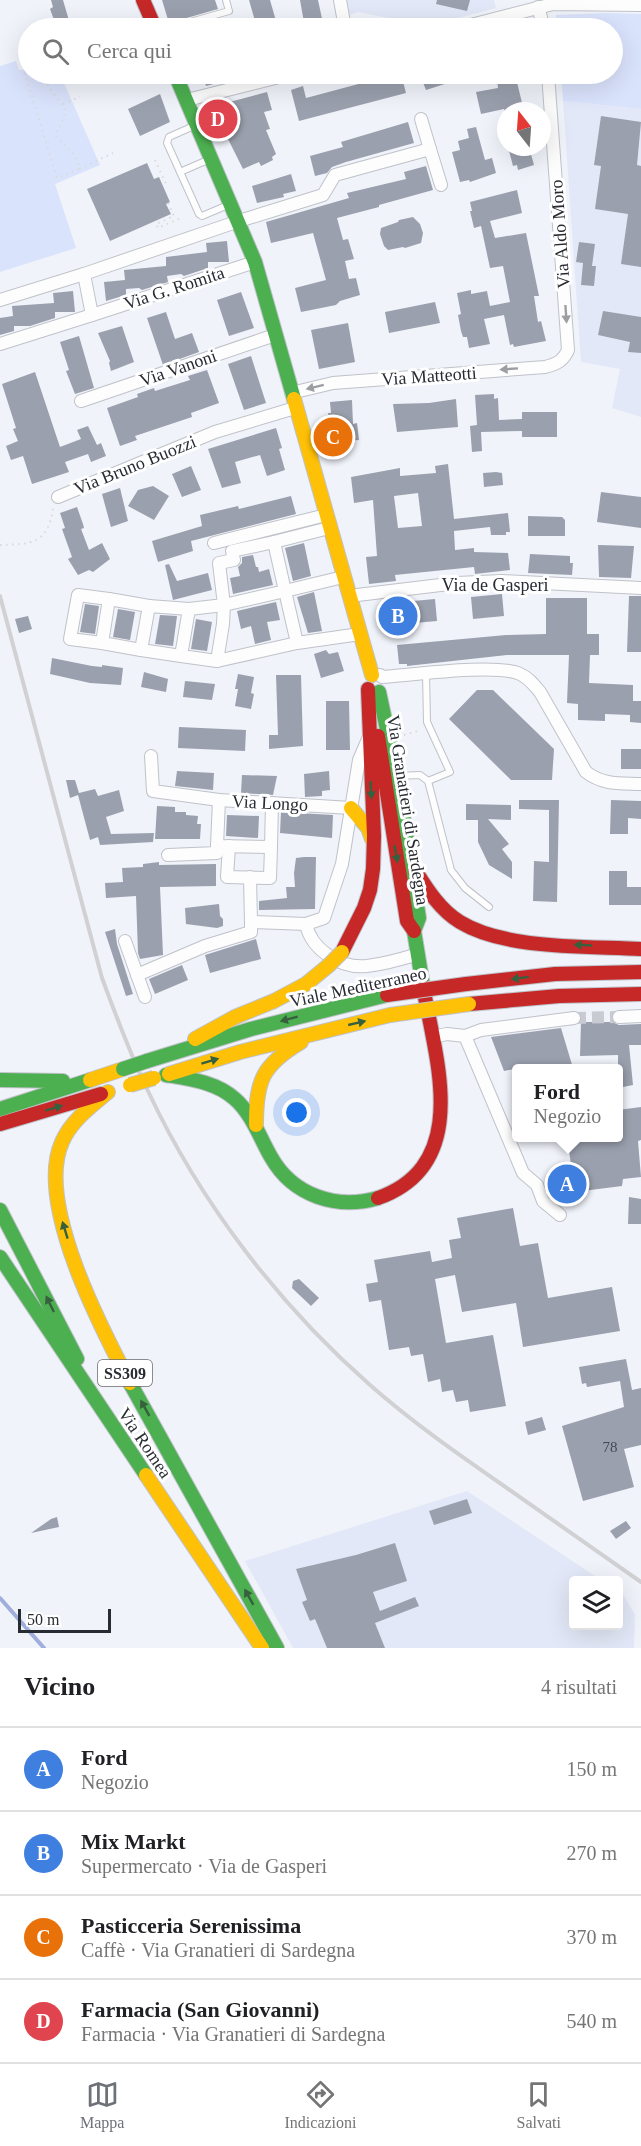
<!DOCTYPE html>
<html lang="it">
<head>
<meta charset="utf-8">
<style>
  body { margin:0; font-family:"Times New Roman",serif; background:#f6f6f6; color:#202124 }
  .controls { position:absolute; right:18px; bottom:18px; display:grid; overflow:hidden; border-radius:6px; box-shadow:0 6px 24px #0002 }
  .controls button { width:54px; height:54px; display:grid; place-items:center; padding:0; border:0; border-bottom:2px solid #e0e0e0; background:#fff; color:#202124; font:30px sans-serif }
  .compass { position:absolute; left:497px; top:102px; width:54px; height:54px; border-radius:50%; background:#fff; box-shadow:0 6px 24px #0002; rotate:343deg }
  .scale { position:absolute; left:18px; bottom:15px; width:93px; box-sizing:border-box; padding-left:6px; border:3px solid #282b32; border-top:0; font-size:16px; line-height:21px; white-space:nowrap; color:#282b32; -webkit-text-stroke:4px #fff; paint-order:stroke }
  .you { position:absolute; left:297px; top:1113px; width:21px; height:21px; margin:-15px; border:4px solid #fff; border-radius:50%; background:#1a73e8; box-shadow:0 0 0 9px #1a73e833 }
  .badge { display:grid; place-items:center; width:39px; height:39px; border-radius:50%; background:#6e7178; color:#fff; font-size:20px; font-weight:700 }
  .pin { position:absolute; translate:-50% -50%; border:3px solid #fff; box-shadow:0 2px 6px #0006 }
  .popup { position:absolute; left:512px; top:1064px; width:111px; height:78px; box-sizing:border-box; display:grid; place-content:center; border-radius:6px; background:#fff; filter:drop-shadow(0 2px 4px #0005); font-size:20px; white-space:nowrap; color:#757577 }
  .popup b { font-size:22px; color:#202124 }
  .popup::after { content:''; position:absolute; left:50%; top:100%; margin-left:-12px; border:12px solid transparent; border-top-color:#fff }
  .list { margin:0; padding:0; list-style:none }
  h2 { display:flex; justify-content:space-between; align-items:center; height:78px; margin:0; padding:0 24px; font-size:26px }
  h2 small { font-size:20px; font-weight:400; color:#757577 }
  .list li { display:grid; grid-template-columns:39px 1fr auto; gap:18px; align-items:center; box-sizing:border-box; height:84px; padding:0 24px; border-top:2px solid #e0e0e0 }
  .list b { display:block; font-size:22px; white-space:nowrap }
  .list p { margin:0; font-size:20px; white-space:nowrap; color:#757577 }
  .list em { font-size:20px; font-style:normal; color:#757577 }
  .icon { flex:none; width:33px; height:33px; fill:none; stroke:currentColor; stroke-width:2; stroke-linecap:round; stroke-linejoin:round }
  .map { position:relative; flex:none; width:641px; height:1648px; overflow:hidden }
  .search { position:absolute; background:#fff; box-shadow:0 6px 24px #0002; left:18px; right:18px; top:18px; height:66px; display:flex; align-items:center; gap:15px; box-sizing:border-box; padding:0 21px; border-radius:33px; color:#757577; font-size:22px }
  .sheet { height:414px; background:#fff }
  nav { display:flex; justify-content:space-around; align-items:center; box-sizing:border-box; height:84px; border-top:2px solid #e0e0e0; background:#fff; font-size:16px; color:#757577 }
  nav a { display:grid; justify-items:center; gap:3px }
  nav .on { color:#6e7178 }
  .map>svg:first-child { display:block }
</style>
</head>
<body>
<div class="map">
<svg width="641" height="1648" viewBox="0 0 641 1648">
  <rect width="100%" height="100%" fill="#f0f3fa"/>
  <!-- built -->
  <g fill="#e2e8f7">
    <path d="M347,0h147l2,8 -76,20h-14l-8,-7 -5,-2 -35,-7 -8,3z"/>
    <path d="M563,101l78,8v308l-29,-9 8,-39 -39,-7z"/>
    <path d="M467,1491l134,89h-27v46h44l1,-33 5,3 11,19 -1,33h-341l-48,-87z"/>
  </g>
  <!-- green -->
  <g fill="#dae3fc">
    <path d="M606,13l35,1v95l-78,-8 -2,-27h51v-46h-55l-1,-13z"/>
    <path d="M16,61l3,9 9,-1v5h32l40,91 -45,19 21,64 -76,24v-206z"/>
  </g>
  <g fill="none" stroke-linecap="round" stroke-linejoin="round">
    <!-- stream -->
    <path stroke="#9faedb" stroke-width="4" d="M0,1598l44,50"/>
  </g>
  <!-- building -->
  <g fill="#9ba0ae" fill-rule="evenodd">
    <path d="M51,0h12l7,24 -13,4 -7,-19 3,-2z"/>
    <path d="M162,0h53l3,9 -49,14z"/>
    <path d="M249,0h21l8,28h-21z"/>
    <path d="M300,0h18l6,28h-19z"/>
    <path d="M437,0h33l-3,11 -31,-7z"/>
    <path d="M220,19l3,9h-37z"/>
    <path d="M203,74h37v3l-34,9z"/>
    <path d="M396,74h5l5,19 -107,28 -8,-31 12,-4 3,12z"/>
    <path d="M445,74h25v2l-44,14 -4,-10z"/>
    <path d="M498,74h17l9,37h-19l-1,-2 -23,5 -5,-22 22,-4 -1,-8h3z"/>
    <path d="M267,92l5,18 -8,2 6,17 -4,1 10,24 -4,3 1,3 -12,6 -2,-4 -16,7 -28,-56 3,-8z"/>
    <path d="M160,94l10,28 -30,14 -12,-27z"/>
    <path d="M601,116l40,6 -4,43 4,1v101l-20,-3 7,-50 -33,-5 6,-43 -7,-1z"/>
    <path d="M408,122l6,21 -68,19 -14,5 -5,6 -12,3 -5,-20 33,-9 -2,-5z"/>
    <path d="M476,127l9,33 7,-2 4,15 -26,9 -1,-2 -9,2 -8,-30 8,-2 -2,-9 11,-3 -2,-9z"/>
    <path d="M508,147h21l5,18 -16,5 -1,-5 -4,1z"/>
    <path d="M147,163l7,16 5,-2 11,25 -4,2 5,10 -61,27 -23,-52z"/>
    <path d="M426,166l7,24 -54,15v2l-42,11 6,22 5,-1 6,20 -9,2 4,18 7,-1 4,17 -20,6 -4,4 -35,7 -6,-24 31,-8 -13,-47 -42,10 -5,-21 83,-24 -2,-5 59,-14 -2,-7z"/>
    <path d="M291,174l5,17 -13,3 1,3 -27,6 -5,-17z"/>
    <path d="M517,190l5,23 -32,8 5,17 31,-5 13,63h-5l4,26 3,-1 5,20 -32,6 -1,-3 -3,1 -6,-30 -20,4 6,25 -21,4 -2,-11h-4l-2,-6 -3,-16 3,-1 -4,-21 14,-3v4l16,-3 3,15 20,-4 -7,-36 -13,2 -9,-42 -7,2 -4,-17h2l-2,-9z"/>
    <path d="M413,217l7,7 3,9 -2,10 -16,5 -2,-1 -15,3 -4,-4 -4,-12 1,-6 17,-6 1,-2z"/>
    <path d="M227,241l2,21h-21v6l-24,8 -3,-2 -14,2 1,6 -26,8 -3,-2 -13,1v6l-20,6 -2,-19 21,-2 -1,-10 42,-4v-9l41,-5 -1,-9z"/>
    <path d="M579,242l16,2 -3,22h4l-2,20 -13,-1 2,-22 -7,-1z"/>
    <path d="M73,291l2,21h-20v6l-25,8h-16v5l-14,4v-17l13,-2 -1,-10 42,-3 -1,-10z"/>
    <path d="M241,292l13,36 -25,8 -12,-36z"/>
    <path d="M435,302l5,21 -51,10 -4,-21z"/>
    <path d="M603,311l38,6v36l-13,-1 2,-10 -32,-7z"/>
    <path d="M166,312l9,27 17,-6 7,19 -36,13 -16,-47z"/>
    <path d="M348,323l7,39 -36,7 -8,-39z"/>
    <path d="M122,326l12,36 -23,9 -2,-8 1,-2 -12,-28z"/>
    <path d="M79,336l15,52 -19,6 -9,-23 3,-1 -9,-28z"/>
    <path d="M251,356l15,47 -22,7 -16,-46z"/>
    <path d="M207,370l12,33 -28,10 1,4 -57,19 2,4 -17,6 -13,-38 31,-11 -1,-3 17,-6 1,3 35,-11 -2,-4z"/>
    <path d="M35,372l25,75 21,-8 -4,-9 11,-4 9,19 4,-2 5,13 -15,6 -3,-8 -23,8 4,10 -37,12 -9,-28 -12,4 -5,-14 12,-5 -5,-12 3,-1 -14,-44z"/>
    <path d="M494,394v5l4,-1 1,22 23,-1v-7h35v25h-35v-6l-41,1 1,19 -10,1 -2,-26 7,-1 -2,-30z"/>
    <path d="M456,399l2,28 -61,5 -4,-28 36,-1z"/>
    <path d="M352,400l1,24 4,-1 2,17 -26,2 -5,-29h3l-1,-11z"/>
    <path d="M276,428l6,20 -3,1 6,21 -18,6 -7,-21 -25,7 6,21 -19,5 -14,-39z"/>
    <path d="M448,464l6,55 54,-6 2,19h-4v3h-15l-1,-8 -36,4 1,19 19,-2v4l34,1 2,17 -35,4 -1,-7 -79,8 1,6 -27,3 -3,-27 11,-1 -4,-56 -19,3 -3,-26 49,-9v8l36,-3 -1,-7zM418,493l4,33 -24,2 -4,-32z"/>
    <path d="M191,466l10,24 -19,7 -10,-23z"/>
    <path d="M496,472l6,1 1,12 -19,2 -1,-14z"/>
    <path d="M153,486l16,10 -15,24 -26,-14 10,-16z"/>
    <path d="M120,488l8,33 -17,6 -9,-33z"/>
    <path d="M601,492l40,5v31l-44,-6z"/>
    <path d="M291,496l5,18 -105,27 2,10 -35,11 -6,-21 50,-15 -2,-11 38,-9 1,3z"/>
    <path d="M77,507l6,17 1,4 -3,1 8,21 13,-7 8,16 -17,13 -4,-2 -11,5 -10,-16 4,-2 -10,-28 3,-1 -5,-15z"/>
    <path d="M528,516l34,1 3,3v16h-37z"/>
    <path d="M304,543l7,33 -18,5 -8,-33z"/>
    <path d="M598,545l36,1 -3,32 -32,-1z"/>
    <path d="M530,554l40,2v7h3l-1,12 -44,-2z"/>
    <path d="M253,555l3,12h2l1,5 10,-3 4,16 -40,9 -3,-16 10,-2 -2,-9 4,-4v-6z"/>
    <path d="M169,564l8,17 31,-8 4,17 -39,10 -8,-35z"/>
    <path d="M314,592l8,39 -14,2 -11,-36z"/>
    <path d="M502,594l2,22 -31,3 -2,-22z"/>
    <path d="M629,596h12v56h-14z"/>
    <path d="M546,598h41v36h12v21h-9l-1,28 44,2v16h8v22l-11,-1v-7l-25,-1v7l-27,-1v-16l-11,-1 2,-48h-62l-100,11v-2h-8l-2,-19 109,-10 40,-1z"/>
    <path d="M435,599l2,22 -44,4 -2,-22z"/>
    <path d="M276,602l4,18 -13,2 4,18 -16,4 -4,-18 -10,3 -4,-18z"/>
    <path d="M85,604l14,2 -4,28 -15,-2z"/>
    <path d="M118,609l17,3 -5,28 -17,-3z"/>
    <path d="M160,615l17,1 -4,30 -18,-2z"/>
    <path d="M28,616l4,13 -13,4 -4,-14z"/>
    <path d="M196,619l16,3 -5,29 -16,-2z"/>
    <path d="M326,650l3,4 9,-2 6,19 -23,7 -7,-24z"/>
    <path d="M52,658l40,8 10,1v-2l21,3 -2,17 -31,-2 -40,-9z"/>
    <path d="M144,672l24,7 -2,13 -25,-5z"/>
    <path d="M238,674l16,3 -3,16 3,1 -3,15 -16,-3 3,-17h-3z"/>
    <path d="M276,675h25l2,71 -34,3v-14h9z"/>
    <path d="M185,681l30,3 -3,16 -29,-3z"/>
    <path d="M477,690h16l61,59 -2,31h-41l-62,-61z"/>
    <path d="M326,701h23l1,49h-24z"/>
    <path d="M179,727l67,3 -1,21 -67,-3z"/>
    <rect x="621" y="749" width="20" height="20"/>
    <path d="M177,771l37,2 -1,17 -38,-4z"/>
    <path d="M329,771l1,19 -8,1v5l-17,1 -1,-23z"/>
    <path d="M242,775l35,1 -4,19 -32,-2z"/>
    <path d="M66,780h9l4,13 16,-4 3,7 21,-6 5,21 -18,6 5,17 43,-1 -1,9 -53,3 -2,-8 -8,3 -12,-45 -8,3z"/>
    <path d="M519,800h40l-2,102 -24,-1 1,-40 15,1v-52l-30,-1z"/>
    <path d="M611,800l30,1v18l-13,-1v16h-18z"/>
    <path d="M466,804l45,1v15l-23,-1 21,25 -7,5 10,13v17l-23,-14 -11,-23v-22h-12z"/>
    <path d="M157,806l18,1v5h11v3l12,1 -1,8h4l-1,15h-45z"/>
    <path d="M281,812l52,3 -1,23 -52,-5z"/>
    <path d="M227,815l32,1 -1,22 -32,-2z"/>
    <path d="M304,857h12l-1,52 -56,1v-9l28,-3 -1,-11h9l-1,-14 2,-15z"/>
    <path d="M159,862v3l57,-1v22l-56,1 3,68 -23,4 -2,-6 -2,-57 -30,2 -1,-15 18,-1 -1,-14 21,-1v-3z"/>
    <path d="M609,871h18v16h14v18h-32z"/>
    <path d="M219,904l1,12 3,3v7l-6,2 -31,-4 -1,-16z"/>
    <path d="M115,929l2,15 16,50 -7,2 -21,-64z"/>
    <path d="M256,939l5,20 -51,14 -5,-18z"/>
    <path d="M182,965l6,15 -33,14 -6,-15z"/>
    <path d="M581,1022h31l7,3 22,-1v21h-12l4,40 -15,3v-33l-38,1z"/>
    <path d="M561,1028l12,40h-23v-3l-9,1v-2l-37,7 -13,-34z"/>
    <path d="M641,1107v33l-3,1 3,36 -18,2 -1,7 -47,6 -8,-55h51v-27z"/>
    <path d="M629,1197l12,2v25h-13z"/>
    <path d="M513,1208l7,38 18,-3 10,55 64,-11 8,44 -97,16 -7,-44 -54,9 -7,-37 -20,4 11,64 47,-8 13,71 -36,6 -2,-12 -12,2 -3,-12 -11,2 -2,-13 -12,3 -5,-28 -12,2 -2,-9 -20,3 -8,-50 -12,2 -3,-18 12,-2 -4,-22 56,-9 2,11 20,-4 -3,-18 12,-2 -4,-20z"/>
    <path d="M299,1279l20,19 -8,8 -19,-18 1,-7z"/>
    <path d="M626,1359l6,31 9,-2v57l-17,4 10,38 -51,14 -21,-75 62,-19 -4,-26 -33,6 -1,-4 -4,1 -3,-17z"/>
    <path d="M542,1417l4,13 -18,5 -3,-13z"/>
    <path d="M467,1499l5,14 -38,12 -5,-14z"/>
    <path d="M57,1517l2,10 -28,6 20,-14z"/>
    <path d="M626,1521l5,7 -15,11 -6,-8z"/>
    <path d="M395,1543l12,38 -34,11 7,19 35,-14 4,9 -44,17 10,25h-58l-12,-29 -5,2 -8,-19 5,-2 -11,-31 60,-14z"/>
  </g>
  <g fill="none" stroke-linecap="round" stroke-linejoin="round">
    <!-- street-tunnel -->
    <path stroke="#c8cbd2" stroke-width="12" stroke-dasharray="12 6" stroke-linecap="butt" d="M574,1018l45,-1"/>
    <defs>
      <g id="lane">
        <path d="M169,28l60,-17 -3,-11"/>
        <path d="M196,125l-27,12 -2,6 32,71 3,2 26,-11"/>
        <path d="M180,172l30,-13"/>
        <path d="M426,674l1,48 23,50 -22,9"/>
        <path d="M397,776l23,-1 8,6 23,89 14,18 24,19"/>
      </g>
      <g id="street">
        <path d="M340,0l5,28"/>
        <path d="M538,7l6,21"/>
        <path d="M459,28l94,-24 88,1"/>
        <path d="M187,100l104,-26"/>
        <path d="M421,119l9,30"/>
        <path d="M255,262l-163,53 -8,-41 155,-53 84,-26 12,-20 95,-26 11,36"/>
        <path d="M0,300l84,-26"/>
        <path d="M0,344l92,-29"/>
        <path d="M291,393l42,-10 212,-16c12,-3 18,-6 23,-17l-20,-276"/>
        <path d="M81,401l194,-66"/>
        <path d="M58,497l157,-65 80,-24"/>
        <path d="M214,543l112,-28"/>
        <path d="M343,577l-58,14 12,52 63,-9"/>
        <path d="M349,596l108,-13 45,-2 139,7"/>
        <path d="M102,643l-32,-4 8,-44 31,4"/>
        <path d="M297,643l-80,18 6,-37 1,-19 61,-14 -11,-49 55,-14"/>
        <path d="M141,650l-39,-7 7,-44 40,7"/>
        <path d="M181,656l-40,-6 8,-44 40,3"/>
        <path d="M217,661l-36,-5 8,-47 35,-4 -5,-42 15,-3 -2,-9 42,-9"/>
        <path d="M380,675l2,2c30,-2 114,-14 138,-3 9,4 14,11 20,18l46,80c17,13 34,11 55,12"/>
        <path d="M151,756l2,35 66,9 132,8"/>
        <path d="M219,800l-2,46 54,1 1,-44"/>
        <path d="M229,846l-2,31 43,1 1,-31"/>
        <path d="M168,855l49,-2v-7"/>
        <path d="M250,877l1,45"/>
        <path d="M306,924c5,25 34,45 61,42 17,-2 35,-7 51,-12"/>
        <path d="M125,941l20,56"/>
        <path d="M137,975l68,-29 46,-14v-10l55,2 18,-6 18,-54 17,-104 9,-21"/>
        <path d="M619,1017l22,-1"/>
        <path d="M465,1036l58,137 14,12 6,16 17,14"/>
        <path d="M432,1037l15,-3 18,2 16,-6 93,-12"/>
      </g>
      <g id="fast">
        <path d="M175,74l80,188 39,137"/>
        <path d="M379,692l18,84 22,142 -5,13 9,55"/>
        <path d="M147,1061l104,-32 136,-34"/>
        <path d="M166,1075c24,4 50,7 69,24 17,15 25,39 36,58 22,39 66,53 107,41"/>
        <path d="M0,1080l63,1"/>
        <path d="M0,1109l90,-29"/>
        <path d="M0,1210l77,149"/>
        <path d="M0,1257l146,218"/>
        <path d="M130,1383l147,265"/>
      </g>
      <g id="slow">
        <path d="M294,399l78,276"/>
        <path d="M351,808l17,20 4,11"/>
        <path d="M195,1039l40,-22 39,-16 32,-17 22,-18"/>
        <path d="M169,1074l71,-22 150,-37"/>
        <path d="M90,1080l33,-11"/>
        <path d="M108,1092c-17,14 -37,29 -46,50 -27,60 39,186 68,241"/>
        <path d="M256,1125c0,-44 6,-60 45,-83"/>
        <path d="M146,1475l116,173"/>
      </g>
      <g id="jam">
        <path d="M143,0l12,28"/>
        <path d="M378,736l29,185 7,10"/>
        <path d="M415,870c12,19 25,40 45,52 46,28 128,24 181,27"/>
        <path d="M342,952l22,-44 6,-18 3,-21 1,-33 -6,-147"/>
        <path d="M466,984l89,-10 86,-2"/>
        <path d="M469,1004l90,-8 82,-2"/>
        <path d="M0,1124l101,-30"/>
        <path d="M378,1198c95,-34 57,-140 45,-212"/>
      </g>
    </defs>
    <!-- lane casing -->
    <use href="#lane" stroke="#bfc2c8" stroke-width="8"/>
    <!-- street casing -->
    <use href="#street" stroke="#bfc2c8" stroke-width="14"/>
    <!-- fast casing -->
    <use href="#fast" stroke="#bfc2c8" stroke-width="16"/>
    <!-- slow casing -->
    <use href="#slow" stroke="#bfc2c8" stroke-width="16"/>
    <!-- jam casing -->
    <use href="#jam" stroke="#bfc2c8" stroke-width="16"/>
    <!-- path -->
    <g stroke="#d9dadc" stroke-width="2" stroke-dasharray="1.5 4.5" stroke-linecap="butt">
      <path d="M28,70l-4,1 33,107 22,-9"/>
      <path d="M41,74l9,15 15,19 -1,10 -9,17c10,12 22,17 24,34l34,-16"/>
      <path d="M63,104l17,-7"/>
      <path d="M155,160l11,24 -3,2"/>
      <path d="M168,203l6,13 -18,8 2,4 23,-10"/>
      <path d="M0,545c32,-1 48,-1 53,-37"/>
      <path d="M404,735l17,-5"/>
    </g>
    <!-- lane -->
    <use href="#lane" stroke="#fdfdfe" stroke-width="6"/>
    <!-- street -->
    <use href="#street" stroke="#fdfdfe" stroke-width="12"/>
    <!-- fast -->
    <use href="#fast" stroke="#4caf50" stroke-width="14"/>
    <!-- slow -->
    <use href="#slow" stroke="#ffc107" stroke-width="14"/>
    <!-- jam -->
    <use href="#jam" stroke="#c62828" stroke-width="14"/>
    <!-- rail -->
    <path stroke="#d1d1d3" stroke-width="4" d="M0,596l102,382c14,38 28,76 46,113 52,111 130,213 222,294 42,37 88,69 134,101 45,32 91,64 137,96"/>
    <defs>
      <path id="fast-bridge" d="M123,1069l24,-8"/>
      <g id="slow-bridge">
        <path d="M328,966l14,-14"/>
        <path d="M390,1015l79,-11"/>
        <path d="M130,1085l24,-7"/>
      </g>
      <path id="jam-bridge" d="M387,995l79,-11"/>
    </defs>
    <!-- fast-bridge casing -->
    <use href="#fast-bridge" stroke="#bfc2c8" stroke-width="16" stroke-linecap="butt"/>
    <!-- slow-bridge casing -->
    <use href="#slow-bridge" stroke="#bfc2c8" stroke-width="16" stroke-linecap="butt"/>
    <!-- jam-bridge casing -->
    <use href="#jam-bridge" stroke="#bfc2c8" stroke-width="16" stroke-linecap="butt"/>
    <!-- fast-bridge -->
    <use href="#fast-bridge" stroke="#4caf50" stroke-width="14"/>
    <!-- slow-bridge -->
    <use href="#slow-bridge" stroke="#ffc107" stroke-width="14"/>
    <!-- jam-bridge -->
    <use href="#jam-bridge" stroke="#c62828" stroke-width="14"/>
  </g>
  <!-- one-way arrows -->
  <defs><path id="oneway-solid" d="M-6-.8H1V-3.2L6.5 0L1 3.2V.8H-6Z" transform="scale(1.5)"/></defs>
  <g fill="#9d9ea2">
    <use href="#oneway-solid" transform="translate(566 314) rotate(86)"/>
    <use href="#oneway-solid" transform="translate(509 369) rotate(176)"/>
    <use href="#oneway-solid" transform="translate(315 387) rotate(166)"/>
  </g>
  <g fill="#36603e">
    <use href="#oneway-solid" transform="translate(371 790) rotate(86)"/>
    <use href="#oneway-solid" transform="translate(396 854) rotate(80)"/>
    <use href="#oneway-solid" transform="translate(583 945) rotate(-177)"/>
    <use href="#oneway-solid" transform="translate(520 978) rotate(173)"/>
    <use href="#oneway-solid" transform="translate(289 1019) rotate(165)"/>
    <use href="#oneway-solid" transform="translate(357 1023) rotate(-13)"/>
    <use href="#oneway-solid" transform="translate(210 1061) rotate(-17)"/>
    <use href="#oneway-solid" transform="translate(54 1108) rotate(-17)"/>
    <use href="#oneway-solid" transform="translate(65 1230) rotate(-107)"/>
    <use href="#oneway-solid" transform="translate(50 1304) rotate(-116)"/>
    <use href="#oneway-solid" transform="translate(145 1408) rotate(-119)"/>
    <use href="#oneway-solid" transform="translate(249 1597) rotate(-119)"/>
  </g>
  <g text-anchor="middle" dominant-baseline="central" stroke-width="6" stroke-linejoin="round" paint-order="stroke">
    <!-- number labels -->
    <g font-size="15" fill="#454851">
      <text x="610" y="1447">78</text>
    </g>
    <!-- shield labels -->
    <rect fill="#fff" stroke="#686b70" stroke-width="1.5" x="98" y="1360" width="54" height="26" rx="4.5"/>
    <g font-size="16" font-weight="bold" fill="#282b32">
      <text x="125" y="1373">SS309</text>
    </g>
    <!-- street labels -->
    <g font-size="18" fill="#282b32" stroke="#fff">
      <text transform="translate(560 234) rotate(-94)">Via Aldo Moro</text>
      <text transform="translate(174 288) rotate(-18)">Via G. Romita</text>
      <text transform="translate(178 368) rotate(-19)">Via Vanoni</text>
      <text transform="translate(429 376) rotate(-4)">Via Matteotti</text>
      <text transform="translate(135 465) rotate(-22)">Via Bruno Buozzi</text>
      <text x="495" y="585">Via de Gasperi</text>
      <text transform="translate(270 803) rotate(3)">Via Longo</text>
      <text transform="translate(408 810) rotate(81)">Via Granatieri di Sardegna</text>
      <text transform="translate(358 987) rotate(-12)">Viale Mediterraneo</text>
      <text transform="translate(145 1443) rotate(56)">Via Romea</text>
    </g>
  </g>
</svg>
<div class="controls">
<button><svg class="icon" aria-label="layers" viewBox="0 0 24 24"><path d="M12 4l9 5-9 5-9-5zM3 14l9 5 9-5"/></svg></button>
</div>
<svg class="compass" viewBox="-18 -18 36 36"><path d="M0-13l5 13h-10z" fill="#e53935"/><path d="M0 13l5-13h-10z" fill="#757577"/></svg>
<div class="scale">50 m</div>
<div class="you"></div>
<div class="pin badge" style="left:567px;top:1184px;background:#3f7fe0">A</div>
<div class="popup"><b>Ford</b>Negozio</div>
<div class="pin badge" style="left:398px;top:616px;background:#3f7fe0">B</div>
<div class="pin badge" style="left:333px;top:437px;background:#e8710a">C</div>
<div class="pin badge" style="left:218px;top:119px;background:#e0444e">D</div>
<div class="search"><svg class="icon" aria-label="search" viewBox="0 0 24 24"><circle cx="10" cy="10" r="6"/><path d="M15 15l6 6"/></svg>Cerca qui</div>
</div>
<section class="sheet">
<h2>Vicino<small>4 risultati</small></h2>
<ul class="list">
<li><span class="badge" style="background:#3f7fe0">A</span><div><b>Ford</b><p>Negozio</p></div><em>150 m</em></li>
<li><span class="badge" style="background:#3f7fe0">B</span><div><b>Mix Markt</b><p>Supermercato · Via de Gasperi</p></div><em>270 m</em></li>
<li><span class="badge" style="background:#e8710a">C</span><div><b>Pasticceria Serenissima</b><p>Caffè · Via Granatieri di Sardegna</p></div><em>370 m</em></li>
<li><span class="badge" style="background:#e0444e">D</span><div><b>Farmacia (San Giovanni)</b><p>Farmacia · Via Granatieri di Sardegna</p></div><em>540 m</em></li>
</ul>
</section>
<nav>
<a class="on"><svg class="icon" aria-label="map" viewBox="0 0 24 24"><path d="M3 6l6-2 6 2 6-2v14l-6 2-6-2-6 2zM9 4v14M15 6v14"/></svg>Mappa</a>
<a><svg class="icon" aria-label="directions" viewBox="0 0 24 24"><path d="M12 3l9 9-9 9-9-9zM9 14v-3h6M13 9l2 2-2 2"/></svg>Indicazioni</a>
<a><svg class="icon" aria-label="saved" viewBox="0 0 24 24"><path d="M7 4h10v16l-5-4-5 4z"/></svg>Salvati</a>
</nav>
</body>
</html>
